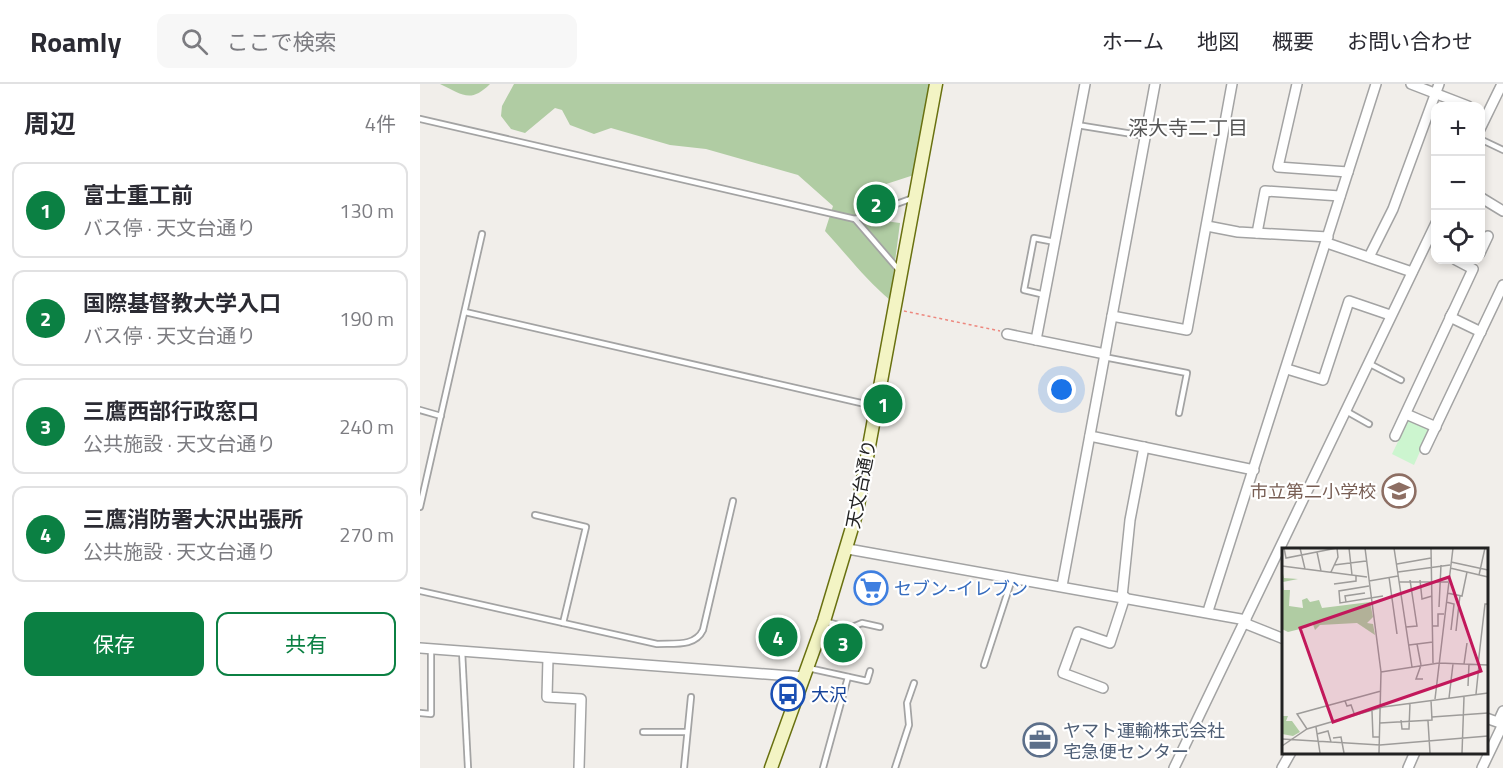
<!DOCTYPE html>
<html lang="ja">
<head>
<meta charset="utf-8">
<style>
  body { margin:0; font-family:"Titillium Web","Noto Sans JP",sans-serif; background:#f7f7f7; color:#2b2b33 }
  .controls { position:absolute; right:18px; top:18px; display:grid; overflow:hidden; border-radius:12px; box-shadow:0 3px 9px #0003 }
  .controls button { width:54px; height:54px; display:grid; place-items:center; padding:0; border:0; border-bottom:2px solid #e1e1e2; background:#fff; color:#2b2b33; font:30px sans-serif }
  .you { position:absolute; left:642px; top:306px; width:21px; height:21px; margin:-15px; border:4px solid #fff; border-radius:50%; background:#1a73e8; box-shadow:0 0 0 9px #1a73e833 }
  .badge { display:grid; place-items:center; width:39px; height:39px; border-radius:50%; background:#0b8043; color:#fff; font-size:20px; font-weight:700 }
  .pin { position:absolute; translate:-50% -50%; border:3px solid #fff; box-shadow:0 2px 6px #0006 }
  .list { margin:0; padding:0; list-style:none }
  h2 { display:flex; justify-content:space-between; align-items:center; height:78px; margin:0; padding:0 24px; font-size:26px }
  h2 small { font-size:20px; font-weight:400; color:#7c7c81 }
  .list li { display:grid; grid-template-columns:39px 1fr auto; gap:18px; align-items:center; box-sizing:border-box; height:96px; margin:0 12px 12px; padding:0 12px; border:2px solid #e1e1e2; border-radius:12px }
  .list b { display:block; font-size:22px; white-space:nowrap }
  .list p { margin:0; font-size:20px; white-space:nowrap; color:#7c7c81 }
  .list em { font-size:20px; font-style:normal; color:#7c7c81 }
  .actions { display:flex; gap:12px; padding:18px 24px }
  .actions a { flex:1; padding:14px 0; border:2px solid #0b8043; border-radius:12px; text-align:center; font-size:21px; color:#0b8043 }
  .actions .main { background:#0b8043; color:#fff }
  .icon { flex:none; width:33px; height:33px; fill:none; stroke:currentColor; stroke-width:2; stroke-linecap:round; stroke-linejoin:round }
  .map { position:relative; flex:none; width:1083px; height:684px; overflow:hidden }
  header { display:flex; align-items:center; gap:36px; box-sizing:border-box; height:84px; padding:0 30px; background:#fff; border-bottom:2px solid #e1e1e2 }
  header strong { font-size:28px }
  nav { display:flex; gap:33px; margin-inline-start:auto; font-size:21px }
  .search { width:420px; height:54px; background:#f7f7f7; display:flex; align-items:center; gap:15px; box-sizing:border-box; padding:0 21px; border-radius:12px; color:#7c7c81; font-size:22px }
  main { display:flex }
  aside { flex:1; background:#fff }
  .map>svg:first-child { display:block }
</style>
</head>
<body>
<header>
<strong>Roamly</strong>
<div class="search"><svg class="icon" aria-label="search" viewBox="0 0 24 24"><circle cx="10" cy="10" r="6"/><path d="M15 15l6 6"/></svg>ここで検索</div>
<nav><a>ホーム</a><a>地図</a><a>概要</a><a>お問い合わせ</a></nav>
</header>
<main>
<aside>
<h2>周辺<small>4件</small></h2>
<ul class="list">
<li><span class="badge">1</span><div><b>富士重工前</b><p>バス停 · 天文台通り</p></div><em>130 m</em></li>
<li><span class="badge">2</span><div><b>国際基督教大学入口</b><p>バス停 · 天文台通り</p></div><em>190 m</em></li>
<li><span class="badge">3</span><div><b>三鷹西部行政窓口</b><p>公共施設 · 天文台通り</p></div><em>240 m</em></li>
<li><span class="badge">4</span><div><b>三鷹消防署大沢出張所</b><p>公共施設 · 天文台通り</p></div><em>270 m</em></li>
</ul>
<div class="actions"><a class="main">保存</a><a>共有</a></div>
</aside>
<div class="map">
<svg width="1083" height="684" viewBox="0 0 1083 684">
  <rect width="100%" height="100%" fill="#f1eeea"/>
  <!-- forest -->
  <g fill="#b0cca3">
    <path d="M20,0h50c-20,20 -28,10 -50,0z"/>
    <path d="M94,0h417l-14,90 -37,12 -13,9 -2,15 20,11 15,2 -10,77c-24,-20 -43,-45 -65,-69l8,-25 -35,-31 -92,-26 -36,-4 -59,-17 -17,6 -24,-9 -8,-15 -7,-2 -30,25 -14,-4 -10,-13 1,-10z"/>
  </g>
  <!-- park -->
  <path fill="#ccf5cf" d="M989,335l21,10 -16,36 -22,-11z"/>
  <g fill="none" stroke-linecap="round" stroke-linejoin="round">
    <defs>
      <g id="lane">
        <path d="M0,35l435,100 58,-21"/>
        <path d="M657,41l68,11"/>
        <path d="M1060,55l23,11"/>
        <path d="M435,135l43,50"/>
        <path d="M625,211l-21,-5 10,-52 21,4"/>
        <path d="M45,228l409,94"/>
        <path d="M684,273l83,16 -8,40"/>
        <path d="M948,279l33,17"/>
        <path d="M0,326l21,6"/>
        <path d="M926,327l23,13"/>
        <path d="M0,423l62,-273"/>
        <path d="M115,431l51,12 -23,96"/>
        <path d="M0,507l237,53c17,-1 38,3 46,-14l30,-129"/>
        <path d="M404,537l26,7 12,-5 18,4"/>
        <path d="M42,567l6,117"/>
        <path d="M564,581l28,-86"/>
        <path d="M388,584l59,13 3,-10"/>
        <path d="M0,629l11,1v-65"/>
        <path d="M223,648h44"/>
        <path d="M264,684l7,-71"/>
        <path d="M403,684l25,-91"/>
        <path d="M475,684l14,-43 -2,-22 7,-20"/>
      </g>
      <g id="street">
        <path d="M877,0l-19,83 70,5"/>
        <path d="M991,0l57,22"/>
        <path d="M1060,45l22,-45"/>
        <path d="M1060,113l23,14"/>
        <path d="M787,142l31,6 90,5"/>
        <path d="M837,149l8,-42 75,5"/>
        <path d="M907,159l85,29"/>
        <path d="M1060,169l8,-17"/>
        <path d="M949,173l24,-48 46,-125"/>
        <path d="M1033,228l-3,5 31,15"/>
        <path d="M692,232l75,14 45,-246"/>
        <path d="M587,250l98,20"/>
        <path d="M616,256l49,-256"/>
        <path d="M867,285l36,11 26,-79 41,14"/>
        <path d="M986,330l30,13"/>
        <path d="M670,352l164,34"/>
        <path d="M975,352l78,-167 -17,-9"/>
        <path d="M1005,365l78,-164"/>
        <path d="M428,465l398,71"/>
        <path d="M642,502l93,-502"/>
        <path d="M702,513l8,-77 14,-73"/>
        <path d="M788,527l168,-527"/>
        <path d="M824,539l40,16"/>
        <path d="M0,564l385,29"/>
        <path d="M128,574l-1,39 34,2 -2,69"/>
        <path d="M683,604l-40,-15 15,-41 32,11 15,-46"/>
        <path d="M1066,634l17,6"/>
        <path d="M1078,638l5,-11"/>
        <path d="M754,684l262,-545"/>
        <path d="M862,684l9,-16"/>
        <path d="M988,684l7,-16"/>
        <path d="M1062,684l21,-44"/>
      </g>
      <path id="secondary" d="M351,684l53,-147 33,-110 79,-427"/>
    </defs>
    <!-- lane casing -->
    <use href="#lane" stroke="#a3a3a3" stroke-width="8"/>
    <!-- street casing -->
    <use href="#street" stroke="#a3a3a3" stroke-width="12"/>
    <!-- secondary casing -->
    <use href="#secondary" stroke="#697110" stroke-width="15"/>
    <!-- path -->
    <path stroke="#ed887f" stroke-width="1.5" stroke-dasharray="3 3" stroke-linecap="butt" d="M484,227l96,20"/>
    <!-- lane -->
    <use href="#lane" stroke="#fff" stroke-width="4.5"/>
    <!-- street -->
    <use href="#street" stroke="#fff" stroke-width="9"/>
    <!-- secondary -->
    <use href="#secondary" stroke="#f3f4c4" stroke-width="12"/>
  </g>
  <!-- icons -->
  <defs>
    <symbol id="school-ring" viewBox="-11 -11 22 22"><circle r="9.5" fill="#fff" stroke="#8d6e63" stroke-width="1.5"/><path d="M0-5L7-2L0 1L-7-2ZM-4 1L0 2.5L4 1V4Q0 6-4 4Z" fill="#8d6e63"/></symbol>
    <symbol id="supermarket-ring" viewBox="-11 -11 22 22"><circle r="9.5" fill="#fff" stroke="#3f7fe0" stroke-width="1.5"/><path d="M-6-5.5h2.5l.6 2H6L4.5 2H-2.5L-4.4-4H-6ZM-1.5 3.2a1.3 1.3 0 1 0 .1 0ZM3 3.2a1.3 1.3 0 1 0 .1 0Z" fill="#3f7fe0"/></symbol>
    <symbol id="bus-ring" viewBox="-11 -11 22 22"><circle r="9.5" fill="#fff" stroke="#1a4fb4" stroke-width="1.5"/><path d="M-5-6H5V4H4V6H2V4H-2V6H-4V4H-5ZM-3.5-4V0h7V-4ZM-3.5 1.2v1.5H-2V1.2ZM2 1.2v1.5H3.5V1.2Z" fill="#1a4fb4"/></symbol>
    <symbol id="office-ring" viewBox="-11 -11 22 22"><circle r="9.5" fill="#fff" stroke="#5c6f8a" stroke-width="1.5"/><path d="M-6-3h4V-5.5h4V-3h4V5H-6ZM-1-4.5V-3h2v-1.5ZM-6 0V1H6V0Z" fill="#5c6f8a"/></symbol>
  </defs>
  <g fill-rule="evenodd">
    <use href="#school-ring" x="960" y="388" width="38" height="38"/>
    <use href="#supermarket-ring" x="432" y="485" width="38" height="38"/>
    <use href="#bus-ring" x="349" y="591" width="38" height="38"/>
    <use href="#office-ring" x="601" y="637" width="38" height="38"/>
  </g>
  <g text-anchor="middle" dominant-baseline="central" stroke-width="4.5" stroke-linejoin="round" paint-order="stroke">
    <!-- street labels -->
    <g font-size="18" fill="#222" stroke="#fff">
      <text transform="translate(441 400) rotate(-79)">天文台通り</text>
    </g>
    <!-- education labels -->
    <g font-size="18" fill="#785e54" stroke="#fff" text-anchor="end">
      <text x="956" y="407">市立第二小学校</text>
    </g>
    <!-- shop labels -->
    <g font-size="18" fill="#366cbe" stroke="#fff" text-anchor="start">
      <text x="474" y="504">セブン-イレブン</text>
    </g>
    <!-- transit labels -->
    <g font-size="18" fill="#164399" stroke="#fff" text-anchor="start">
      <text x="391" y="610">大沢</text>
    </g>
    <!-- service labels -->
    <g font-size="18" fill="#4e5e75" stroke="#fff" text-anchor="start">
      <text x="643" y="646">ヤマト運輸株式会社<tspan x="643" dy="21">宅急便センター</tspan></text>
    </g>
    <!-- neighbourhood labels -->
    <g font-size="20" fill="#555" stroke="#fff">
      <text x="768" y="43">深大寺二丁目</text>
    </g>
  </g>
  <!-- overview -->
  <g transform="translate(862 464)">
    <rect width="206" height="206" fill="#f1eeea"/>
    <path d="M0,21l2,9 14,1 -15,3 1,8h6l-1,16 14,2 -1,-8 5,-2 3,4 9,-2 3,8 48,-6 3,15 -6,6 6,1 2,11 -18,-12 -37,2 -5,5 -3,-8 -4,5 -20,5 -6,-3zM0,168h6l-2,5h6l8,11 -7,4 -11,-2z" fill="#b0cca3"/>
    <path fill="none" stroke="#9e9c9a" stroke-width="1.5" d="M2,0l2,10 51,-10M18,0l5,21M67,0l3,27M83,0l16,124 -2,81M112,0l18,119M149,0l2,115M35,4l4,19M169,14l37,8M115,16l34,-6M52,17l32,-4M0,18l85,11M168,20l38,9M49,24l7,-15 -1,-9M116,24l52,-7M197,27l6,-27M107,29l8,57M138,32l2,19 10,-3M87,33l29,-5M117,34h49M52,36l22,-3v-6M87,38l-30,5 1,12 43,-7M165,45l15,3 5,-24M64,54l-1,-6 20,-3M164,54l8,2 -3,26M157,59l2,-42M151,78h5v-12h6M124,79l11,-1 -7,-46M174,83l4,-36M135,96l4,21M127,97l24,-3M157,115l49,2M182,116l3,-21M139,117l-5,14h7M196,117l7,-61h3M99,124l58,-9M186,138l1,-22M194,146l3,-29M167,150l4,-34M153,151l18,-151M63,153l2,5 4,-1 4,11M90,163l1,26h7M150,169l56,-4M119,172l1,9h7l1,-26M146,173l2,32M98,175l52,-3 -1,-20M34,179l4,26M25,181l-10,-15 84,-23M35,186l11,-3 3,11M51,190l8,-1 3,16M0,191l98,6 108,-9M0,198l25,-17 76,-22 105,-14M180,205l2,-56"/>
    <path fill="#c2185b" fill-opacity="0.15" stroke="#c2185b" stroke-width="3" d="M167,29l32,94 -148,51 -33,-94z"/>
    <rect width="206" height="206" fill="none" stroke="#222" stroke-width="3"/>
  </g>
</svg>
<div class="controls">
<button>+</button>
<button>−</button>
<button><svg class="icon" aria-label="locate" viewBox="0 0 24 24"><circle cx="12" cy="12" r="6"/><path d="M12 2v4M12 18v4M2 12h4M18 12h4"/></svg></button>
</div>
<div class="you"></div>
<div class="pin badge" style="left:463px;top:320px">1</div>
<div class="pin badge" style="left:456px;top:120px">2</div>
<div class="pin badge" style="left:423px;top:559px">3</div>
<div class="pin badge" style="left:358px;top:553px">4</div>
</div>
</main>
</body>
</html>
